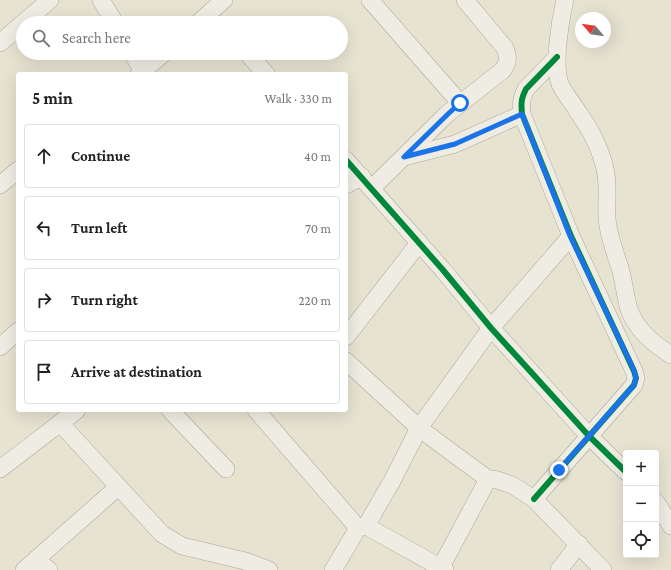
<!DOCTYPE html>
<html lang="en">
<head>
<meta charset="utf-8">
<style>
  body { margin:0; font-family:"Crimson Pro",serif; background:#f6f6f6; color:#222 }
  .controls { position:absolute; right:12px; bottom:12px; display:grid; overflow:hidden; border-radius:4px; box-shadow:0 4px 16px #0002 }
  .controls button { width:36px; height:36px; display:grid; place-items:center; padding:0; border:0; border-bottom:1px solid #e0e0e0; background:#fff; color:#222; font:20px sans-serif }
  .compass { position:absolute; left:575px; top:12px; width:36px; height:36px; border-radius:50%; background:#fff; box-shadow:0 4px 16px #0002; rotate:299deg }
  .stop { position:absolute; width:12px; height:12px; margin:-9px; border:3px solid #1a73e8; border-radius:50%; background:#fff }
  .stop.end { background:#1a73e8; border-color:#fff; box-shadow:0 1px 4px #0008 }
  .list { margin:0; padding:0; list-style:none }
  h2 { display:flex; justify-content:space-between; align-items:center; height:52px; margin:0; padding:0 16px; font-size:17px }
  h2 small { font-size:13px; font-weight:400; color:#767676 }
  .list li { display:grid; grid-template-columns:26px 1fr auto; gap:12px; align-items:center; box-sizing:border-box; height:64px; margin:0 8px 8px; padding:0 8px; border:1px solid #e0e0e0; border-radius:4px }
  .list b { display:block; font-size:15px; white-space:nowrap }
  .list em { font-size:13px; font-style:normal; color:#767676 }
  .icon { flex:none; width:22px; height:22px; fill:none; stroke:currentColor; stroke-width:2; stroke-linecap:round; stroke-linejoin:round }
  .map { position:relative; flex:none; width:671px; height:570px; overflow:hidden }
  .search { position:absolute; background:#fff; box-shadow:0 4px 16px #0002; left:16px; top:16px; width:332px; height:44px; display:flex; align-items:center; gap:10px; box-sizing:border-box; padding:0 14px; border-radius:22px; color:#767676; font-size:15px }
  .panel { position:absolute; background:#fff; box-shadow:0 4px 16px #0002; left:16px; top:72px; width:332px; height:340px; border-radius:4px }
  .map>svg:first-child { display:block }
</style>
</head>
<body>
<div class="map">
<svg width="671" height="570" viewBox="0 0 671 570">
  <rect width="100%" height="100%" fill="#e7e3d1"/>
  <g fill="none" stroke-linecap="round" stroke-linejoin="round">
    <defs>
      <g id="minor">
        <path d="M101,0l14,23"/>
        <path d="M370,0l90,103"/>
        <path d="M565,0c-5,21 -12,64 -5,84 3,7 14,21 18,28 12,17 23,38 27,57 4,16 1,33 2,49 1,17 8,34 13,50 4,13 5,28 9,41 7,21 25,35 42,46"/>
        <path d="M23,23l27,-23"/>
        <path d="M198,23l26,-23"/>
        <path d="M0,43l23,-20"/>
        <path d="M132,53l11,18"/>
        <path d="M247,53l19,21"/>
        <path d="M139,74l25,-21"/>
        <path d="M404,157l51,-13 67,-30"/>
        <path d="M346,160l97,110 48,58 98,108 37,36"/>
        <path d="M0,185l18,-15"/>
        <path d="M346,185l16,-8"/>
        <path d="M372,188l75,-74 56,-44c6,-8 5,-14 2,-22l-40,-48"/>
        <path d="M346,337l73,-94"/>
        <path d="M0,347l18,-16"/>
        <path d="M346,361l73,67 43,32 26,19h6l18,6 22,14 69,71"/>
        <path d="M170,410l56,59"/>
        <path d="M256,410l102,118"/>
        <path d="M60,423l102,111 20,12 63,15 24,9"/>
        <path d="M0,469l77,-59"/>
        <path d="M534,499l100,-114 2,-7 -2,-7 -63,-135 -49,-122c-1,-11 -1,-15 4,-25l31,-32"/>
        <path d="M656,502l15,24"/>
        <path d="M366,526l79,44"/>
        <path d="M36,560l13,10"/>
        <path d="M441,567l47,-88"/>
        <path d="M24,570l94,-83"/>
        <path d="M333,570l25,-42 8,-2 26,-45 27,-53 72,-100 80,-92"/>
        <path d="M559,570l20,-26"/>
      </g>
    </defs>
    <!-- minor casing -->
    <use href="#minor" stroke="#aca89a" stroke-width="18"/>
    <!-- minor -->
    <use href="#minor" stroke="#efece3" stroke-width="17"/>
    <defs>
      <g id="cycleway">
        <path d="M346,160l97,110 48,58 98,108 37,36"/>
        <path d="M534,499l100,-114 2,-7 -2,-7 -63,-135 -49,-122c-1,-11 -1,-15 4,-25l31,-32"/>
      </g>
    </defs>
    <!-- cycleway casing -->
    <use href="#cycleway" stroke="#f6f2d9" stroke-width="8"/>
    <!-- cycleway -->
    <use href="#cycleway" stroke="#00873e" stroke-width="6"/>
  </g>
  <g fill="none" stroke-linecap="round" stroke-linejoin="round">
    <!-- route -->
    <path stroke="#1a73e8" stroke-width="5" d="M460,103l-12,11 -44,43 51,-13 67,-30 48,122 64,134 2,8 -2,7 -75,85"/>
  </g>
</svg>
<div class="controls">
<button>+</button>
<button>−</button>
<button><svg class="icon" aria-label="locate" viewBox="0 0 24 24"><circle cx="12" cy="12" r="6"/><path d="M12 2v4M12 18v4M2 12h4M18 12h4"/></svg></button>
</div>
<svg class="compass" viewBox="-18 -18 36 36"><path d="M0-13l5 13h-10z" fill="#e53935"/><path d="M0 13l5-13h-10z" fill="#767676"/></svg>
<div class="stop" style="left:460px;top:103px"></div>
<div class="stop end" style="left:559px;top:470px"></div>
<div class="search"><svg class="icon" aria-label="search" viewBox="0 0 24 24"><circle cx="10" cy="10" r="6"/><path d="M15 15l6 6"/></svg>Search here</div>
<section class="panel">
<h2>5 min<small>Walk · 330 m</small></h2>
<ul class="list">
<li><svg class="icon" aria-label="ahead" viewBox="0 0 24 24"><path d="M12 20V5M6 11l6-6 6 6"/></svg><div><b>Continue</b></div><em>40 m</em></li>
<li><svg class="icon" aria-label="left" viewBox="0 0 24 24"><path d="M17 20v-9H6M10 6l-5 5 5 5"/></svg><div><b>Turn left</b></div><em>70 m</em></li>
<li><svg class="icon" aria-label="right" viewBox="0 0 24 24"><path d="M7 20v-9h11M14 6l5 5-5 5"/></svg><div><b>Turn right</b></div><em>220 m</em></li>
<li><svg class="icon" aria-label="arrive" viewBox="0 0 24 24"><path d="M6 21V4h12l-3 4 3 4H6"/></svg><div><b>Arrive at destination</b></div></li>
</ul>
</section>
</div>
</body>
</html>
